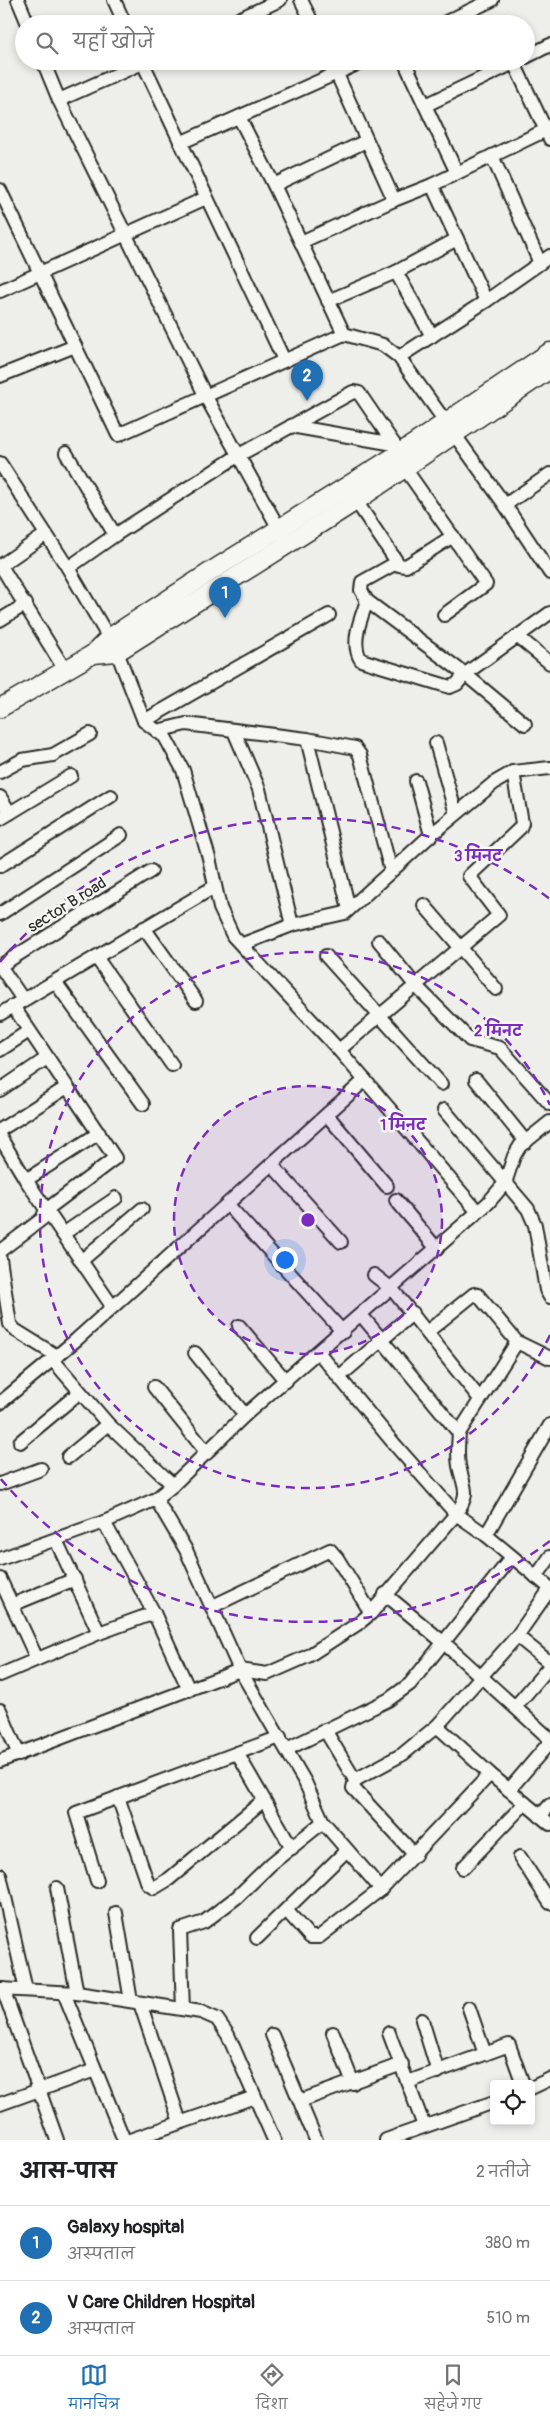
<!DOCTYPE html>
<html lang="hi">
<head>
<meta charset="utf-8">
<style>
  body { margin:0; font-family:Pangolin,"Playpen Sans Deva",sans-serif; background:#f6f6f6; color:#202124 }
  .controls { position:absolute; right:15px; bottom:15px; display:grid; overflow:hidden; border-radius:5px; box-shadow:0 2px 8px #0003 }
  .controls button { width:45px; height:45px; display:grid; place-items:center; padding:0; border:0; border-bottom:1px solid #e0e0e0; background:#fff; color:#202124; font:25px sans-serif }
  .you { position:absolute; left:284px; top:1259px; width:18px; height:18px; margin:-12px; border:4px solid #fff; border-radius:50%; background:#1a73e8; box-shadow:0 0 0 8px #1a73e833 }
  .badge { display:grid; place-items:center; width:32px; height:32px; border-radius:50%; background:#1f6fb2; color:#fff; font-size:16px; font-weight:700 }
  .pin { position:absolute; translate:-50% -41px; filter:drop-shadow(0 1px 2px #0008) }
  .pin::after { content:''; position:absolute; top:26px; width:18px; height:15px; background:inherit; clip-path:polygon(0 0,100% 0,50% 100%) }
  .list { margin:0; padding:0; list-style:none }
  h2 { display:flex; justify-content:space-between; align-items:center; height:65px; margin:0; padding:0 20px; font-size:21px }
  h2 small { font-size:16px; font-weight:400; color:#757577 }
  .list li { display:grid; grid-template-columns:32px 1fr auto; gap:15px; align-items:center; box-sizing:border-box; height:75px; padding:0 20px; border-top:1px solid #e0e0e0 }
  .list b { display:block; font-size:19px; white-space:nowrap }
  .list p { margin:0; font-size:16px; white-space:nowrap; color:#757577 }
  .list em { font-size:16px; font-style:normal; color:#757577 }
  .icon { flex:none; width:28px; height:28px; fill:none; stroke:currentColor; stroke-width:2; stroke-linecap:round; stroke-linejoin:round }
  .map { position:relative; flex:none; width:550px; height:2140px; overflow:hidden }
  .search { position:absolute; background:#fff; box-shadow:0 2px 8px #0003; left:15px; right:15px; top:15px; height:55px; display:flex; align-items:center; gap:12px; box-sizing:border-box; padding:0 18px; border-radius:28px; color:#757577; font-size:19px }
  .sheet { height:215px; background:#fff }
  nav { display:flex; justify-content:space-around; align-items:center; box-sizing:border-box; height:70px; border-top:1px solid #e0e0e0; background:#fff; font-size:14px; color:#757577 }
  nav a { display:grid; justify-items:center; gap:2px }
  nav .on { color:#1f6fb2 }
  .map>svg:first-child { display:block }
</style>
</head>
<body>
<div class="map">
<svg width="550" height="2140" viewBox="0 0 550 2140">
  <rect width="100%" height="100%" fill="#eeeeea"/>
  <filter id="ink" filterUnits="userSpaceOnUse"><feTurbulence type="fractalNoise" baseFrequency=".02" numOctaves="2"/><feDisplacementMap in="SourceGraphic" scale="10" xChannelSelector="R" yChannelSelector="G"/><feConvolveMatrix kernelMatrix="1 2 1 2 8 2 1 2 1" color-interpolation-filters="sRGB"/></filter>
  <g filter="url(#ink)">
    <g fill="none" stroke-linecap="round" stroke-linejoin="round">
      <defs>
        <g id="street">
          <path d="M18,0l10,24"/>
          <path d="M114,0l11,24"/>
          <path d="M301,0l12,24"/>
          <path d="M228,24l52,-24"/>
          <path d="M442,24l50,-24"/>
          <path d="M526,57l24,-12"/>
          <path d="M43,61l16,39 147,297 77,139"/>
          <path d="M142,61l142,299"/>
          <path d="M331,61l63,139"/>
          <path d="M404,61l53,112"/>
          <path d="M514,63l36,76"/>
          <path d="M59,100l88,-39"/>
          <path d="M426,105l92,-44"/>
          <path d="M239,117l35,68 70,149 39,11 16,12 106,148 45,68"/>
          <path d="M180,143l184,-82"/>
          <path d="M492,156l48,107"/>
          <path d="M274,185l92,-44"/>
          <path d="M432,185l54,116"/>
          <path d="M0,190l118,245 226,-101"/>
          <path d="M301,242l93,-42 38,-15 114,-55"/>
          <path d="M396,272l36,64"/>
          <path d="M0,291l206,-93"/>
          <path d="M328,301l68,-29 61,-33"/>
          <path d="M399,357l87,-56 64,-45"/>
          <path d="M0,376l75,-30"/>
          <path d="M291,426l103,18"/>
          <path d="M66,453l49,82 124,-80 114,-63 6,1 41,60"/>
          <path d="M0,463l68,105 49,84 27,69 21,16 18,33 26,88 11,50 13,28 106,114 139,162"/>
          <path d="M404,467l82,117 -42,31"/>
          <path d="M356,501l43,64 7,1 47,-30"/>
          <path d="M505,505l45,-31"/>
          <path d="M396,563l-34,19 -1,8 6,11 98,73 60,50"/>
          <path d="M0,566l45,-31"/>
          <path d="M1,566l64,104"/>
          <path d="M68,568l47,-33"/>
          <path d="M367,601c-6,17 -17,42 -6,59l89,27 7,-3 8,-10 85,-61"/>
          <path d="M0,620l26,-16"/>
          <path d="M517,636l33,27"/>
          <path d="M144,721l185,-106"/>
          <path d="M157,731l29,-7 121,15 48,9 5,7 31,116"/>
          <path d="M234,731l25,58 33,136"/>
          <path d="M307,739l42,170"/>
          <path d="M436,743l20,71"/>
          <path d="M0,772l22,-12 31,-5 37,-21"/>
          <path d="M416,781l15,54"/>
          <path d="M0,797l10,16"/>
          <path d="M0,819l71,-43"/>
          <path d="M0,866l111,-70"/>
          <path d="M424,905l72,84"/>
          <path d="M0,914l121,-79"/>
          <path d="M144,928l52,73"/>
          <path d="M379,941l36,44 55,55 30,8 50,56"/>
          <path d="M243,944l49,-19 53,-12 86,-78 63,-52 19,-11 37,-4"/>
          <path d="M326,956l115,128"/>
          <path d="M96,957l76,108"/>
          <path d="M0,966l151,-95"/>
          <path d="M0,966l24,35"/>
          <path d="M56,983l87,121"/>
          <path d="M0,1014l214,-127"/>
          <path d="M0,1050l29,-19"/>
          <path d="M339,1050l160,-135 -30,-39 51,-48 2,-5 -9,-51"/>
          <path d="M476,1080l50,62"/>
          <path d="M0,1090l47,-32"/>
          <path d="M444,1110l84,99 7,16 11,65 4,7"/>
          <path d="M327,1115l60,71"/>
          <path d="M0,1130l67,-43"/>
          <path d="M0,1137l26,43 86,126"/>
          <path d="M272,1165l69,77"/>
          <path d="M26,1180l73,-47"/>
          <path d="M396,1200l41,49"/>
          <path d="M228,1205l115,127"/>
          <path d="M63,1234l53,-36"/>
          <path d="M0,1251l42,-32 4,-9 69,-52 -102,-152"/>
          <path d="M0,1259l10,65 5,6 42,26"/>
          <path d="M81,1261l61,-52"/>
          <path d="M374,1275l18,14 88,110"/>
          <path d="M239,1326l47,55"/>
          <path d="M427,1332l47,-38 4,1 39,47 33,16"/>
          <path d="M195,1353l50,62"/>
          <path d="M319,1353l77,93 60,68 30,21 64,53"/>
          <path d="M53,1360l55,64 65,61"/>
          <path d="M339,1377l74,-64"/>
          <path d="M154,1387l53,66"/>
          <path d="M0,1403l76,-63 289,-260"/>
          <path d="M459,1433l58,-91"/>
          <path d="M20,1442l60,-50"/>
          <path d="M68,1457l40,-33"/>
          <path d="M0,1484l41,-15"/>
          <path d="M156,1499l30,51 54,120 65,112 18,40 58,67"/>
          <path d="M104,1522l50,91 35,77"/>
          <path d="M486,1535l64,-110"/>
          <path d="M56,1540l43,93"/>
          <path d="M0,1559l104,-37 52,-23 17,-14 72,-70 243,-212 17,-20 9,-27 6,-10 30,-24"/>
          <path d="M536,1577l14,-20"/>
          <path d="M0,1579l37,80"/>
          <path d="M385,1594l59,49 106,96"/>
          <path d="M12,1605l63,-26"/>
          <path d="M213,1606l117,-56 7,8 34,55"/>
          <path d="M517,1636l33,27"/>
          <path d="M0,1675l99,-42 55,-20"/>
          <path d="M515,1707l35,-41"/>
          <path d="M0,1710l19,45"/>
          <path d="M437,1726l53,48 60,50"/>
          <path d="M325,1730l30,50 -2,8 62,67"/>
          <path d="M287,1749l101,-49 22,-16 102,-127"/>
          <path d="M237,1753l55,95"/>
          <path d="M0,1761l240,-91 27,4 41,-18 51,-33 12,-10 85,-99c15,-22 8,-25 3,-48 -2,-11 -1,-22 0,-33l-97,-117"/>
          <path d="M355,1780l48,-26 34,-28 80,-90 33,-47"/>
          <path d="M509,1790l41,-48"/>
          <path d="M118,1797l30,87 6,4 15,-9 95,-79"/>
          <path d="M540,1816l10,-11"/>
          <path d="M520,1857l30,46"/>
          <path d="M463,1868l62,-65"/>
          <path d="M0,1875l26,115"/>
          <path d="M97,1881l-21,-68 204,-76"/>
          <path d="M57,1888l20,105"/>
          <path d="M287,1911l23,26h9l62,-48 109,-115"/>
          <path d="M116,1913l15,88"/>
          <path d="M257,1938l90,-88"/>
          <path d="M0,1989l77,4 124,19 16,7 11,16 46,105"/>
          <path d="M3,1989l54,151"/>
          <path d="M64,1993l60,147"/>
          <path d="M140,2003l40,119"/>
          <path d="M469,2008l16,46"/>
          <path d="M183,2009l-3,-79 24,-8 33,-25 34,-33 52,-42"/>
          <path d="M422,2020l16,52"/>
          <path d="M333,2033l20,50"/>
          <path d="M389,2033l35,93"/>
          <path d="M272,2035l44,105"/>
          <path d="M408,2082l101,-37 14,39"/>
          <path d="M531,2088l19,-9"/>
          <path d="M300,2101l102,-37"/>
          <path d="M0,2104l95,-34"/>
          <path d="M130,2140l125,-43"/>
          <path d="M386,2140l108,-38"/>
        </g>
        <g id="secondary">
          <path d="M93,654l24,-2 239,-151 194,-132"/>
          <path d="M0,708l93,-54 16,-16 104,-68 187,-117 150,-101"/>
        </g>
      </defs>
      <!-- street casing -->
      <use href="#street" stroke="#2b2b2b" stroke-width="16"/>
      <!-- secondary casing -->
      <use href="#secondary" stroke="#2b2b2b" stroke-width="21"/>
      <!-- street -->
      <use href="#street" stroke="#f6f6f2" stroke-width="12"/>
      <!-- secondary -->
      <use href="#secondary" stroke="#f6f6f2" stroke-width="18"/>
    </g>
  </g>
  <!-- distance rings -->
  <circle cx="308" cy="1220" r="134" fill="#7b2cbf" fill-opacity=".12"/>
  <g fill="none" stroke="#7b2cbf" stroke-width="2.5" stroke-dasharray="9 6">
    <circle cx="308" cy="1220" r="134"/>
    <path d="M550 1335A268 268 0 1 1 550 1105"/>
    <path d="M550 1541A402 402 0 0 1 0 1478M0 962A402 402 0 0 1 550 899"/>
  </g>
  <g text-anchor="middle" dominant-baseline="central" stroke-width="5" stroke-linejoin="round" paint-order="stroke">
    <!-- street labels -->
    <g font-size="16" fill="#2b2b2b" stroke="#f6f6f2">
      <text transform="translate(67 905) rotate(-32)">sector B road</text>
    </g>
  </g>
  <circle cx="308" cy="1220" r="8" fill="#7b2cbf" stroke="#f6f6f2" stroke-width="2.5"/>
  <g font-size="15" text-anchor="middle" font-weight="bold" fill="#7b2cbf" stroke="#f6f6f2" stroke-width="5" stroke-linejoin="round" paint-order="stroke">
    <text x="478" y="861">3 मिनट</text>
    <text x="498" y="1036">2 मिनट</text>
    <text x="403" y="1130">1 मिनट</text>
  </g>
</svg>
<div class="controls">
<button><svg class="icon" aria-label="locate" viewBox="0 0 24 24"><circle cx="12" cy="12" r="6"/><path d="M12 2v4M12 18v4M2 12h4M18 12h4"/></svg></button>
</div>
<div class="you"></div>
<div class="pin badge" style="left:225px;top:618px">1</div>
<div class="pin badge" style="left:307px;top:401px">2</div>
<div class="search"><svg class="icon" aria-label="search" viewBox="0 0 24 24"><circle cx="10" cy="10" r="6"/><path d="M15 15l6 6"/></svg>यहाँ खोजें</div>
</div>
<section class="sheet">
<h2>आस-पास<small>2 नतीजे</small></h2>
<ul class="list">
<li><span class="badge">1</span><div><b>Galaxy hospital</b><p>अस्पताल</p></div><em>380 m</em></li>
<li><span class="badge">2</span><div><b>V Care Children Hospital</b><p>अस्पताल</p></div><em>510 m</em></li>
</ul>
</section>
<nav>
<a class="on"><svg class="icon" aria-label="map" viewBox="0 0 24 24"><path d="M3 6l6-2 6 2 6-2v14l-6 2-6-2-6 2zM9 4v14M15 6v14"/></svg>मानचित्र</a>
<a><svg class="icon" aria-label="directions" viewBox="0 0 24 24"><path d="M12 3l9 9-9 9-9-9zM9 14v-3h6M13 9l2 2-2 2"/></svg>दिशा</a>
<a><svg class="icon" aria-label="saved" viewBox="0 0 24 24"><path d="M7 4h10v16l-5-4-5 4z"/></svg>सहेजे गए</a>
</nav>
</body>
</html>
